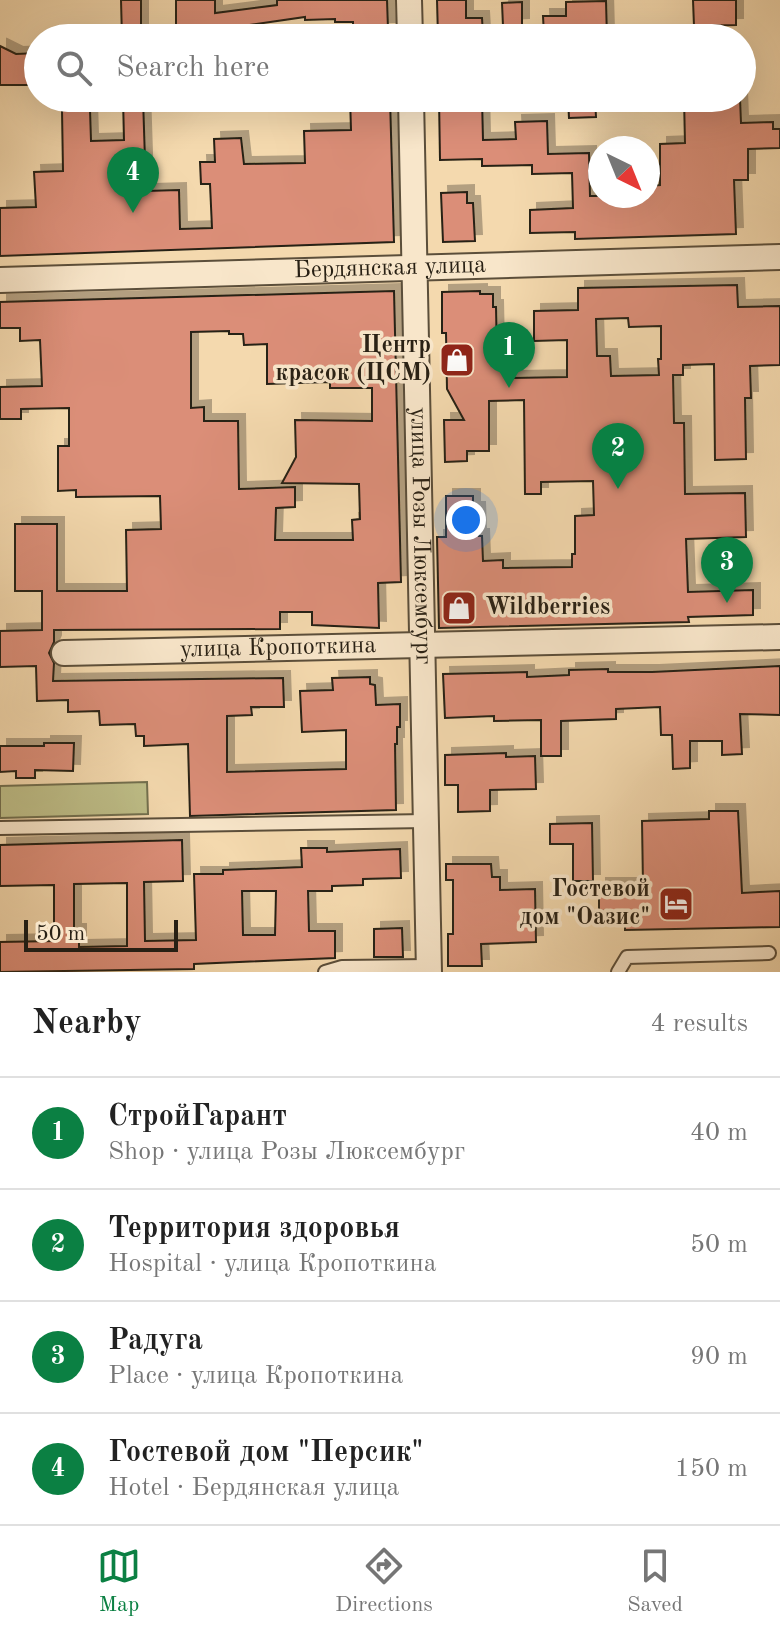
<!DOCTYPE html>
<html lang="en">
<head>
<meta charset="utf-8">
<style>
  body { margin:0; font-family:"Old Standard TT",serif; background:#f2f2f2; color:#222 }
  .compass { position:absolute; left:588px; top:136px; width:72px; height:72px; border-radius:50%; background:#fff; box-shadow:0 8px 32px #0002; rotate:137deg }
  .scale { position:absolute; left:24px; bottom:20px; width:154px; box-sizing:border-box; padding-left:8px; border:4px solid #282014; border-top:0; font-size:22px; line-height:28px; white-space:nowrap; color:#282014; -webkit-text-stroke:6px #f8e6ca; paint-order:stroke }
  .you { position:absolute; left:466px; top:520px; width:28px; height:28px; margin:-20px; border:6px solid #fff; border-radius:50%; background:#1a73e8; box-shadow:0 0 0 12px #1a73e833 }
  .badge { display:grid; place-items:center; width:52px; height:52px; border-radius:50%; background:#0b8043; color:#fff; font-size:26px; font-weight:700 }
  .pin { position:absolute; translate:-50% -66px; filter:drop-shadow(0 2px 4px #0008) }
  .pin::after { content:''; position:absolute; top:42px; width:28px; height:24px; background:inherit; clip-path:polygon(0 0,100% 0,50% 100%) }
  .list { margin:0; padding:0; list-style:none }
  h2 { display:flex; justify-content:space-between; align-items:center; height:104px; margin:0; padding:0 32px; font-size:34px }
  h2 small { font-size:26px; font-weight:400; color:#767676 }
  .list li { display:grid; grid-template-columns:52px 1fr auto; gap:24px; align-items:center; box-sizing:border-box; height:112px; padding:0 32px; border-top:2px solid #e0e0e0 }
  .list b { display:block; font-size:30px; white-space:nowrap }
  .list p { margin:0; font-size:26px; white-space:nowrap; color:#767676 }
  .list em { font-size:26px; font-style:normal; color:#767676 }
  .icon { flex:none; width:44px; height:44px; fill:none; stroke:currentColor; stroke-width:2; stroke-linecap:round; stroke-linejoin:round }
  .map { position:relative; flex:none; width:780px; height:972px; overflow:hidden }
  .search { position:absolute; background:#fff; box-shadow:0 8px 32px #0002; left:24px; right:24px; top:24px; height:88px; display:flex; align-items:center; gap:20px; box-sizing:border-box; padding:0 28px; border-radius:44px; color:#767676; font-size:30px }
  .sheet { height:552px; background:#fff }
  nav { display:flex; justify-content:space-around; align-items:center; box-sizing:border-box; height:112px; border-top:2px solid #e0e0e0; background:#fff; font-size:22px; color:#767676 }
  nav a { display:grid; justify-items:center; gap:4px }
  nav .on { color:#0b8043 }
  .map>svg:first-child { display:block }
</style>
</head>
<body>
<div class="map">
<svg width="780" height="972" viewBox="0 0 780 972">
  <defs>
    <filter id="shadow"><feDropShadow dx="7" dy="-7" stdDeviation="0" flood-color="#0004"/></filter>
  </defs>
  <rect width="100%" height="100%" fill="#f4d9ae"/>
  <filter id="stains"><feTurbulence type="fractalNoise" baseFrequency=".0025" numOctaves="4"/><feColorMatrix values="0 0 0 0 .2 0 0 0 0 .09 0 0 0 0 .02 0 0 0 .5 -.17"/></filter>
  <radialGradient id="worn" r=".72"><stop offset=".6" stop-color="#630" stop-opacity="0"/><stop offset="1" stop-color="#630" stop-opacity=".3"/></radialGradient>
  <!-- green -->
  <path fill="#bebe88" stroke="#736f4e" stroke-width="2" d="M147,782l1,32 -148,4v-32z"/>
  <!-- building -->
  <g fill="#db8e78" stroke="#282014" stroke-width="2" fill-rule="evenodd" filter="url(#shadow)">
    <path d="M121,0h20v38h-19z"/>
    <path d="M176,0h39v13l62,-8v-5h110l1,29 -35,1v-8h-18v-3l-30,1v-3l-90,13v8h-39z"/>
    <path d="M437,0h29v18h16l1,17 -45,2z"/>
    <path d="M693,0h43v25l-42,1z"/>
    <path d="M606,1l1,37 -63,-3 -1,-19h23v-14z"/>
    <path d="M522,2v23l-19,1 -1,-23z"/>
    <path d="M0,46l16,8 22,-1v32h-38z"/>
    <path d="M123,98h20l3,93 33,-1 1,39 32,-1 -2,-44h-9l-1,-22h15l-1,-23 27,-1 3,26 61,-1 -1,-32 47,-1 -1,-32h40l4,144 -394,14v-48l36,-1 -2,-35 29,-1 -1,-61 28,-1 1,32 33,-1z"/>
    <path d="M439,98h43l1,42 33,-1 -1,-17 32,-1 1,33 41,-1 1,43h58v-10l12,-1v-41l25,-1 -1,-45h56l1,25 32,-1v7h7v19l-32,1v31h-14l2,54 -161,5v-7l-45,1v-23l43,-2 -1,-35 -40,1v-9l-50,1v-7l-42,1z"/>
    <path d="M568,98h27l1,19 -27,1z"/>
    <path d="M467,192v11h6l2,38 -32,1 -2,-49z"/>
    <path d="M737,285l1,22 42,-1v59l-30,1 1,32h-6l1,61 -31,1 -1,-96 -31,1v10h-10l1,48h10l1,71 60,-1 1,44 -60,2 2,53 65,-2v25l-65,2 1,5 -250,6 -2,-91h9v-41h27v13h5l1,27h3l1,25 20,-1v8l69,-1v-13h3v-38l19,-1 -1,-34 -52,1v12h-16l-1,-94 -35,1v50h-22v10l-22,1 -1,-42h20l-17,-31 -1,-56h-4v-41l38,-1v3h13v13h3l1,48h14l1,23 55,-1v-37l-33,1v-30l44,-1v-22zM628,318l1,9 32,-1v33h-3l1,16 -48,1 -1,-20h-13l-1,-37z"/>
    <path d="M394,291l7,291 -23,1 1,45 -67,-3v-13h-32v17l-226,1v12l-5,11 5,10 -1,18 230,-3 1,29h-33l1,8 -25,1v56l119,-3v-39l-44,2 -2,-41 33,-1 -1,-12 38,-1v7l5,1 1,20 24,-1v23h-3v17h-2l1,66 -206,6 -2,-72 -44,2v-10h-8l-1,-12 -35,1 -1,-14 -31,1v-12l-31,1 -1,-35 -36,1v-36l42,-1v-39h-27v-67h42v67h70l-1,-61 35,-1 -1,-33 -84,1v-7l-18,1v-45h11v-38l-48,1v10h-21v-32l42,-1 -2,-46 -20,1v-13h-20v-26zM229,331v3h14l1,11 23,-1v40l63,-2v6h42v33l-77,-1 1,37 -14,26 77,1 1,35 -8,1 1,20h-78l1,-32 19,-1v-20l-56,2 -1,-68h-34v-14l-13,1v-76z"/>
    <path d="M780,666v49l-40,-1 2,40 -20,1v-14h-32v27l-17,1 -1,-34h-11l-1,-28 -44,2v10l-55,2v35h-20v-36l-47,1v-5l-49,2 -2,-44 84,-2v5l42,-2v-5l39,-1v3h44z"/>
    <path d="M44,743h30l-1,28 -38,-1v8h-19v-7l-16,1v-26h44z"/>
    <path d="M506,753v4l29,-1 1,33 -46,1v21l-32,1v-27h-13v-30z"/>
    <path d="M709,811h29l4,82 38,-2v36l-155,3v-20l-26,1v-26h44l-1,-64 67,-2z"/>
    <path d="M592,823l1,58h-20v-37h-23v-20z"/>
    <path d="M182,840l1,41 -39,1 1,59 51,-1 -2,-66h29v-4l79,-3 -1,-19h26v4l73,-3 1,29 -38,1v6l-31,1v5h-24l1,40h26v27l-141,6v5l-194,3v-30l54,-1v-56l-54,1v-41zM127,883v63l-48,1v-16h-5v-47zM242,891h34l-1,44h-32z"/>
    <path d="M446,864h45l1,13h8v13l35,-1 1,53 -55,2 1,22h-34v-32h5v-54h-7z"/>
    <path d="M402,928l1,29h-29v-28z"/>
  </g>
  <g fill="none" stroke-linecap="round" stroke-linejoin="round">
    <defs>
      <g id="service">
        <path d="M0,828l426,-7"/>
        <path d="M325,972l17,-5 87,-1"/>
        <path d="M618,972l9,-15 142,-4"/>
      </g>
      <g id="minor">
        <path d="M409,0l1,38"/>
        <path id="s1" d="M411,98l18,874"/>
        <path id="s2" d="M0,280l780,-23"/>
        <path id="s3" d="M64,653l716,-16"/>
      </g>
    </defs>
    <!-- service casing -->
    <use href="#service" stroke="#5b4e3a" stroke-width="16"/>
    <!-- minor casing -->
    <use href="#minor" stroke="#5b4e3a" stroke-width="28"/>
    <!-- service -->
    <use href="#service" stroke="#f8e6ca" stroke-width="12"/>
    <!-- minor -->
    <use href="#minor" stroke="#f8e6ca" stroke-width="24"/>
  </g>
  <!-- icons -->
  <defs>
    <symbol id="shop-square" viewBox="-11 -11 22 22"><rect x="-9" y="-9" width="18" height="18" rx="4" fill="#8f2418" stroke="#f8e6ca"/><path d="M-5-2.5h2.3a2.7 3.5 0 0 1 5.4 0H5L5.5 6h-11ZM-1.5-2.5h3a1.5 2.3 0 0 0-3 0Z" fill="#fff"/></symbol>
    <symbol id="hotel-square" viewBox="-11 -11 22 22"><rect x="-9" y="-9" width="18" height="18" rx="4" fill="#8f2418" stroke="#f8e6ca"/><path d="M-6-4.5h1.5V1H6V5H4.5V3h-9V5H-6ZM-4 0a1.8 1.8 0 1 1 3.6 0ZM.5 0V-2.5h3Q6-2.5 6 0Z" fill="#fff"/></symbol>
  </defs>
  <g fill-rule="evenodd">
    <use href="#shop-square" x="437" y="340" width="40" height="40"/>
    <use href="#shop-square" x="439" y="588" width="40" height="40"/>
    <use href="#hotel-square" x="656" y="884" width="40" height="40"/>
  </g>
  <g text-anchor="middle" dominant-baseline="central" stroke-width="7" stroke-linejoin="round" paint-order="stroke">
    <!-- street labels -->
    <g font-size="24" fill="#282014" stroke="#f8e6ca">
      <text stroke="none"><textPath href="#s2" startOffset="390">Бердянская улица</textPath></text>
      <text stroke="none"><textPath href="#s1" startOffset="438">улица Розы Люксембург</textPath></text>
      <text stroke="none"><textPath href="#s3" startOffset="214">улица Кропоткина</textPath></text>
    </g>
    <!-- poi labels -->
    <g font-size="24" font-weight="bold" fill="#282014" stroke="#f8e6ca" text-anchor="end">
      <text x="431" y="346">Центр<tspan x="431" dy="28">красок (ЦСМ)</tspan></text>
      <text x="485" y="608" text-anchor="start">Wildberries</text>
      <text x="650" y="890">Гостевой<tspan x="650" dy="28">дом "Оазис"</tspan></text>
    </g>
  </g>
  <rect width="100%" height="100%" filter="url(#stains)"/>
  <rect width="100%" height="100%" fill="url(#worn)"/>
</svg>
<svg class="compass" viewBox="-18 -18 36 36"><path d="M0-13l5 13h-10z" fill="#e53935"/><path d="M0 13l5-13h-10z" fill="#767676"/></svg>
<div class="scale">50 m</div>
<div class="you"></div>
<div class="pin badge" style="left:509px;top:388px">1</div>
<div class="pin badge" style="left:618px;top:489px">2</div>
<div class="pin badge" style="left:727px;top:603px">3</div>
<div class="pin badge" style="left:133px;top:213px">4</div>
<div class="search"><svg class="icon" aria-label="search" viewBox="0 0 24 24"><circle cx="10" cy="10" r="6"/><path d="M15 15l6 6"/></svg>Search here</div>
</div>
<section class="sheet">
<h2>Nearby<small>4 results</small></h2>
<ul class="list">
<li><span class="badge">1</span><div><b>СтройГарант</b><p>Shop · улица Розы Люксембург</p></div><em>40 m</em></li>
<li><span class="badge">2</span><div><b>Территория здоровья</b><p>Hospital · улица Кропоткина</p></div><em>50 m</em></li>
<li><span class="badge">3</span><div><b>Радуга</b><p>Place · улица Кропоткина</p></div><em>90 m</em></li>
<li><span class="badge">4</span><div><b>Гостевой дом &quot;Персик&quot;</b><p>Hotel · Бердянская улица</p></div><em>150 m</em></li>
</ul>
</section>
<nav>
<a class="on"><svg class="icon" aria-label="map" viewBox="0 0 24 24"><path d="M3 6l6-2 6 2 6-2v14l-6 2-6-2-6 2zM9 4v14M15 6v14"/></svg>Map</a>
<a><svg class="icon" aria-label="directions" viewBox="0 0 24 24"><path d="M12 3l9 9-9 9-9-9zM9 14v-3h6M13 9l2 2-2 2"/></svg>Directions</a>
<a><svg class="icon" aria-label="saved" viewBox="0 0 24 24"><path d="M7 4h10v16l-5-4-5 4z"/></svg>Saved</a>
</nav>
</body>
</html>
